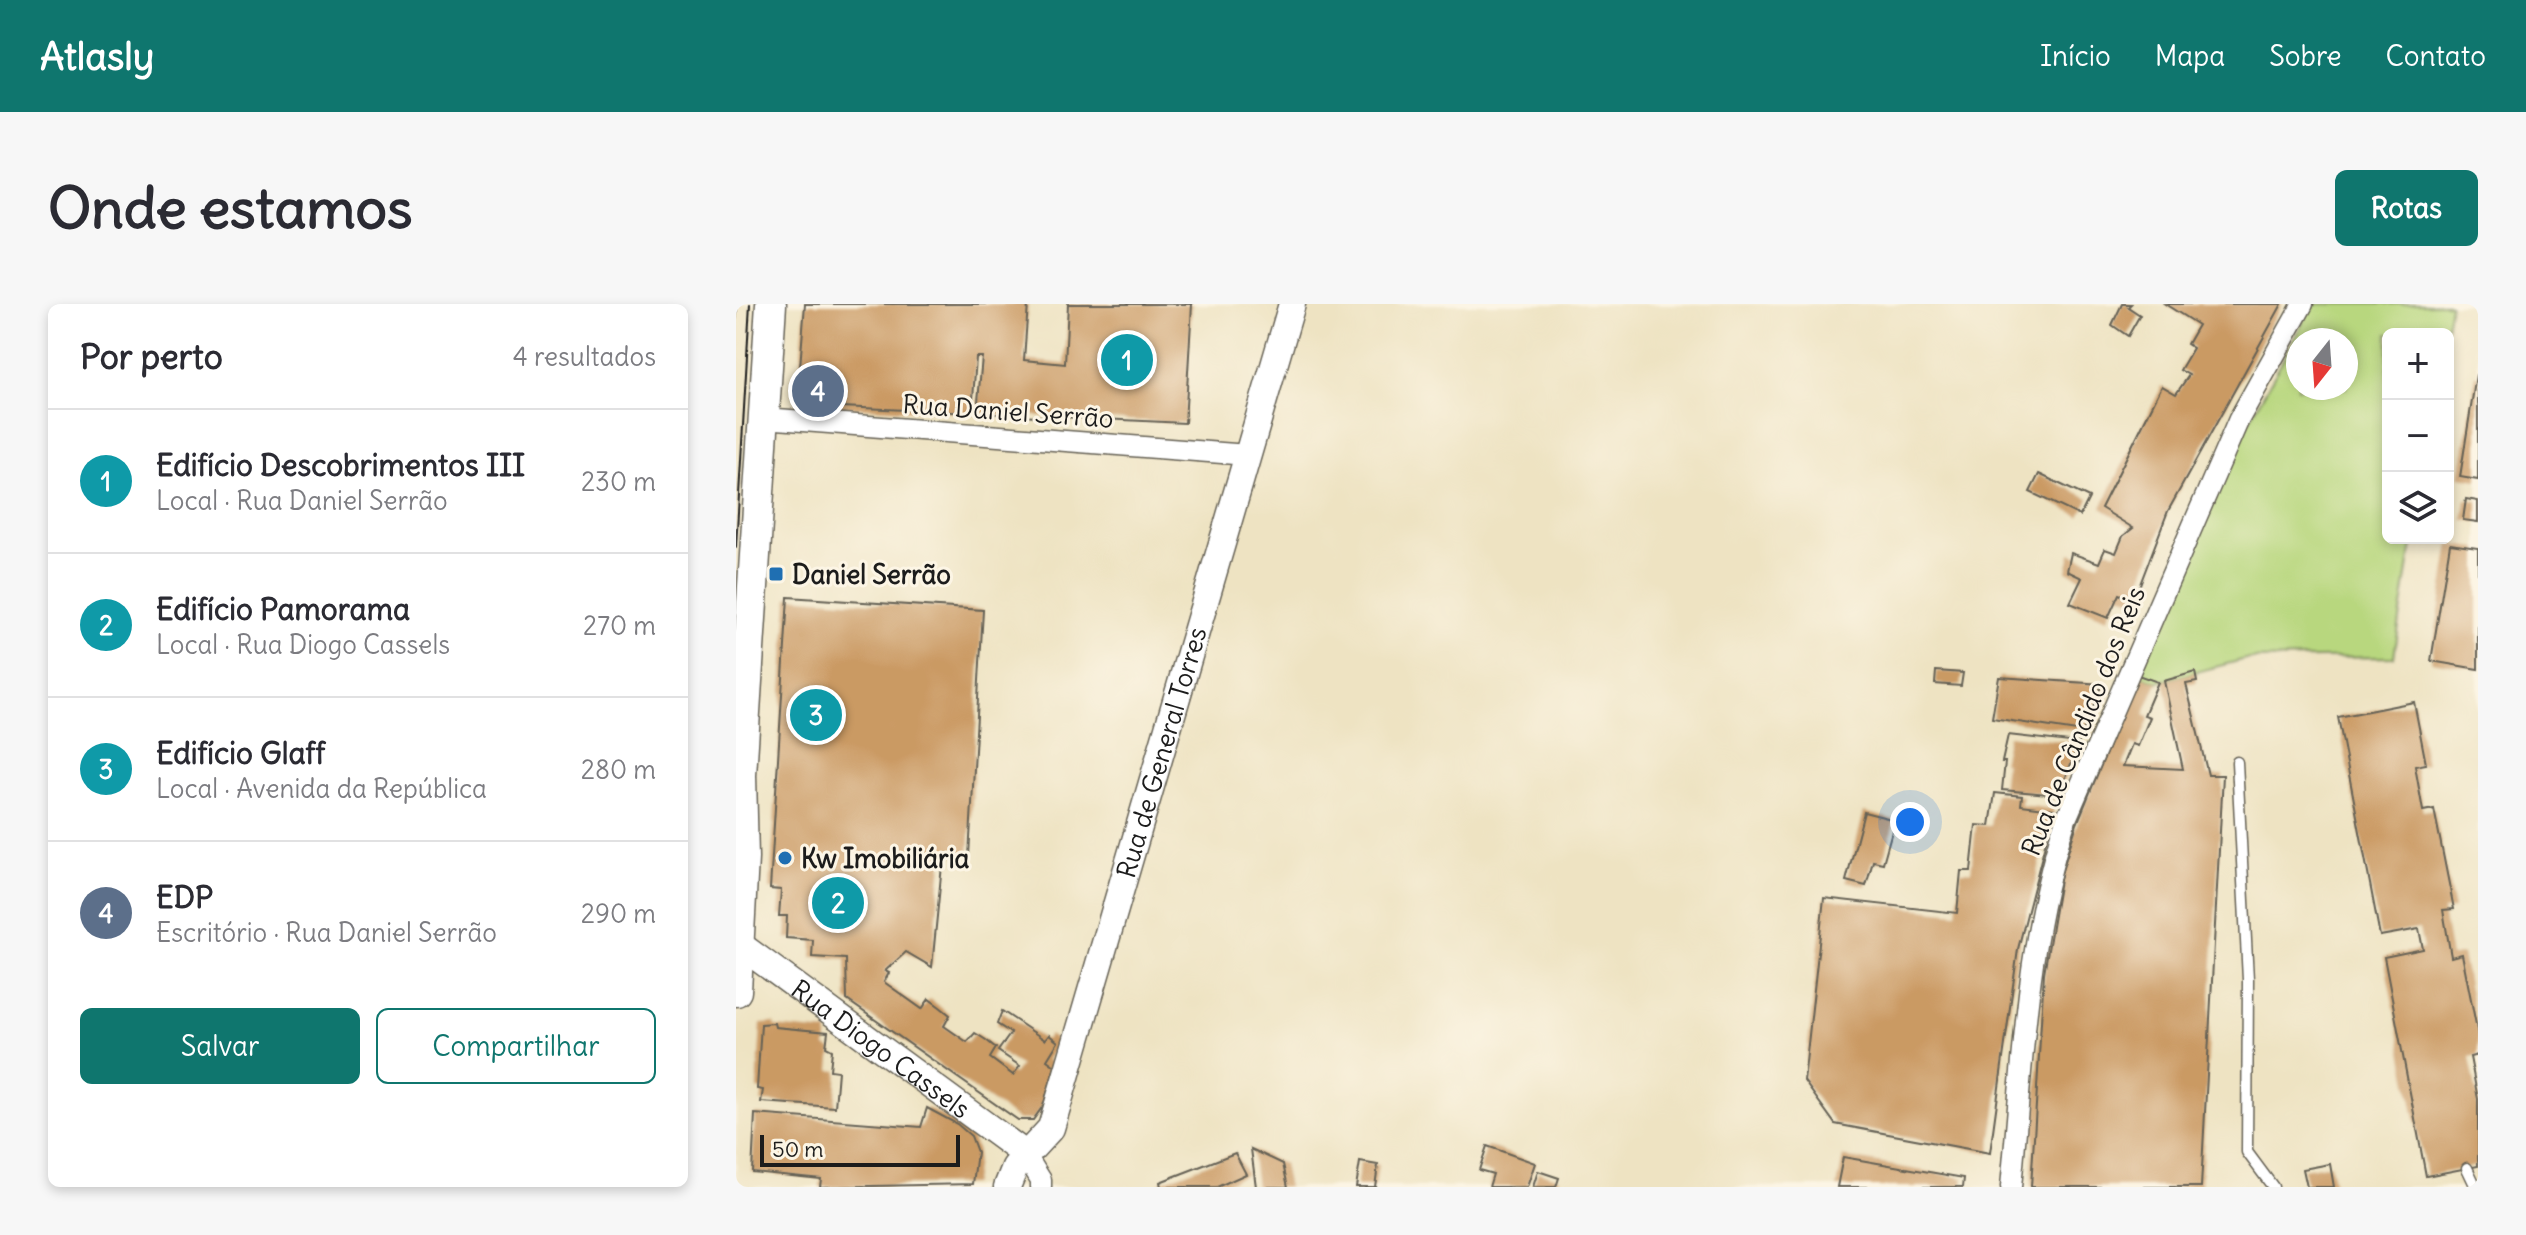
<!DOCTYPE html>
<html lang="pt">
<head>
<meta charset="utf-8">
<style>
  body { margin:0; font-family:Delius,sans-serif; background:#f7f7f7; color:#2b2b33 }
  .controls { position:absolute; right:24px; top:24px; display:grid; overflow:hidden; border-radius:12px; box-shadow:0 4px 12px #0003 }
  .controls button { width:72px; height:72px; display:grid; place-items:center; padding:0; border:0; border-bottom:2px solid #e1e1e2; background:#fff; color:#2b2b33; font:40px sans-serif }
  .compass { position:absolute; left:1550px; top:24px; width:72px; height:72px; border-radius:50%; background:#fff; box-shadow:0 4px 12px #0003; rotate:197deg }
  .scale { position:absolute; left:24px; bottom:20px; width:200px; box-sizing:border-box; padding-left:8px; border:4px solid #1c1c1c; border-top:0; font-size:22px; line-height:28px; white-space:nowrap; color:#1c1c1c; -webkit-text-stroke:6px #fcf5e5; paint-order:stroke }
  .you { position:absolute; left:1174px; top:518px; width:28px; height:28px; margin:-20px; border:6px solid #fff; border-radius:50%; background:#1a73e8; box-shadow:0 0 0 12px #1a73e833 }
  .badge { display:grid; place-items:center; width:52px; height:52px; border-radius:50%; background:#0f766e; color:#fff; font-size:26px; font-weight:700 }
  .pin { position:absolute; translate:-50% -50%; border:4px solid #fff; box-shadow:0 2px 8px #0006 }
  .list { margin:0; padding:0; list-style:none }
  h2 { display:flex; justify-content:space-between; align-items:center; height:104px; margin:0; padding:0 32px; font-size:34px }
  h2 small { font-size:26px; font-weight:400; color:#7c7c81 }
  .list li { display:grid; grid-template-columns:52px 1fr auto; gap:24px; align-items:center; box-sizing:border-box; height:144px; padding:0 32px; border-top:2px solid #e1e1e2 }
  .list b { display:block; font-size:30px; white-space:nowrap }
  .list p { margin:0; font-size:26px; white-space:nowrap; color:#7c7c81 }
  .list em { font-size:26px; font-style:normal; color:#7c7c81 }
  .actions { display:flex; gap:16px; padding:24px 32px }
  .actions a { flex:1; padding:18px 0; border:2px solid #0f766e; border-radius:12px; text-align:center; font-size:28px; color:#0f766e }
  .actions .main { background:#0f766e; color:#fff }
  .icon { flex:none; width:44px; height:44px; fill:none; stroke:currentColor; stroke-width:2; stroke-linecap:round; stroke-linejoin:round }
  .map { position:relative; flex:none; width:1742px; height:883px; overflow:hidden; border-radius:12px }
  header { display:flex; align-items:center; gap:48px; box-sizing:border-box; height:112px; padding:0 40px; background:#0f766e; color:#fff }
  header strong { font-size:38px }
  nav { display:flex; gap:44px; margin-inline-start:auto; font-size:28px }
  .intro { display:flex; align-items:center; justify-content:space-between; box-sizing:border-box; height:192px; padding:0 48px }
  h1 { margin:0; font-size:56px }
  .button { padding:20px 36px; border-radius:12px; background:#0f766e; color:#fff; font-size:28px; font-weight:700 }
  main { display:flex; gap:48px; padding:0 48px }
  aside { flex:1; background:#fff; border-radius:12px; box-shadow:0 4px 12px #0003 }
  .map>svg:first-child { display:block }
</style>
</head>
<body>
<header>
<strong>Atlasly</strong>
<nav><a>Início</a><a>Mapa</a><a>Sobre</a><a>Contato</a></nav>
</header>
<div class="intro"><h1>Onde estamos</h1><a class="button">Rotas</a></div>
<main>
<aside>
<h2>Por perto<small>4 resultados</small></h2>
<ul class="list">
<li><span class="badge" style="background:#0f9aa8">1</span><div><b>Edifício Descobrimentos III</b><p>Local · Rua Daniel Serrão</p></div><em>230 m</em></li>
<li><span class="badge" style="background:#0f9aa8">2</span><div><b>Edifício Pamorama</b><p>Local · Rua Diogo Cassels</p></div><em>270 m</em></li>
<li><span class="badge" style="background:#0f9aa8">3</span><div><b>Edifício Glaff</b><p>Local · Avenida da República</p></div><em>280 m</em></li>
<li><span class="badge" style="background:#5c6f8a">4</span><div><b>EDP</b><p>Escritório · Rua Daniel Serrão</p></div><em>290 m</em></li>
</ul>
<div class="actions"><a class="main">Salvar</a><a>Compartilhar</a></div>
</aside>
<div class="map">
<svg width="1742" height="883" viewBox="0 0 1742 883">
  <rect width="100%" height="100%" fill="#fcf5e5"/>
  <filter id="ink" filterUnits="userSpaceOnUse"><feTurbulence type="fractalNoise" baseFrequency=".0125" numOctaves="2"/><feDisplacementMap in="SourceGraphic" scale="16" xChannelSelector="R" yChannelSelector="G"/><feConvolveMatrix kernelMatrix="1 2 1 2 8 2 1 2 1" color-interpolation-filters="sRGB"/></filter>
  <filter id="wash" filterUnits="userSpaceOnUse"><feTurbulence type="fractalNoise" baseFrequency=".006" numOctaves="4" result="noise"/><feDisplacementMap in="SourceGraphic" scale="32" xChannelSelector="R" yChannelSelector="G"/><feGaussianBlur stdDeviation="1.8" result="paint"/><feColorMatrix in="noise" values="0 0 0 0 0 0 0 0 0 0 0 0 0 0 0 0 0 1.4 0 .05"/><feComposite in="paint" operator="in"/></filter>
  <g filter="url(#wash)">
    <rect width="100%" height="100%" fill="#eee3c2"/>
    <!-- green -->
    <path fill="#b8d77e" stroke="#6a7a4d" stroke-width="2" fill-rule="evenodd" d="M1577,0h137l-5,30h-57v204h25l-19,119 -148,2 -88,23 -20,-7 110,-252zM1562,36h48v48h-48z"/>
    <g id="blocks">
      <!-- building -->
      <g fill="#ca9a63">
        <path d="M69,0h223l-4,56 41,4 3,-60h124l-7,119 -208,-10 5,-56h-6l-4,56 -175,-8z"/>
        <path d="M1386,0h9l-3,3 12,8 -12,21 -16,-11z"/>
        <path d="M1429,0h117l-114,207 -34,89 -15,-6 -11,24 -38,-15 12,-25 -15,-7 4,-18 28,10 6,-14 11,4 7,-17 10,-8 -32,-20 61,-122 14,8 13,-19 -9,-5 13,-22 -6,-4 11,-19z"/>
        <path d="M1740,71h2v105l-18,-3z"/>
        <path d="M1303,170l50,24 -9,18 -50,-24z"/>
        <path d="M1730,195l12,2v21l-15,-2z"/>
        <path d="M1714,240l28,4v121l-47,-8z"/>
        <path d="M52,293l195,13 -14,246 -26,-1 -11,112 -26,-15 -21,19 4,2 -5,9 38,27 7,-10 11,8 10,8 -6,11 23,16 8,-9 11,7 10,8 -6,10 23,17 7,-9 -22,-15 13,-18 -14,-9 5,-13 43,29 4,-5 9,7 -11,18 8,6 -12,40 -10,14h-15l-171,-120 -1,-41 -34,-2 1,-17 -27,-2 1,-22h-8l2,-26 -11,-1z"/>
        <path d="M1200,367l27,2 -2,13 -26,-2z"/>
        <path d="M1459,368l2,10 -11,2 22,91h15l-22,412h-170l13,-214 17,-99 16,-50 61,-149 20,7 -14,33 6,2 -12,29 -6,-2 -9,22 60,3 -19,-88z"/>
        <path d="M1263,373l103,7 -19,48 -91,-14z"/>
        <path d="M1678,398l12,62 -11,2 8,45 11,-2 20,100 -11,1 8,47 11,-3 16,81v20l-8,2 8,42v67l-52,10 -42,-219 39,-8 -4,-20 -39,7 -42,-219z"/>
        <path d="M1272,431l71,8 -20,52 -57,-5 3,-28h-3z"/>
        <path d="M1259,489l27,3 -1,9 33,4 -36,140 -28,204 -155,-29 -31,-43 20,-183 133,15 4,-42h10l5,-46 14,1z"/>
        <path d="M1128,508l31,8 -12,43 -10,-2 -7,25 -20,-5z"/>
        <path d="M38,719l1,4 53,5 -2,15 6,3 -2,20 8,1 -3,36 -74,-5 2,-12 -6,-1 4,-65z"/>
        <path d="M191,804l30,16 14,12 6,16 -4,32 -153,3 1,-8 -69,-7 3,-58 166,13z"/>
        <path d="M751,842l48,17 -8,24h-38l4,-13 -14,-4z"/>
        <path d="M515,845l32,15 5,23h-32z"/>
        <path d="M499,849l11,21 -29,13h-56l-1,-5z"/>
        <path d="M1107,853l121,21 -1,9h-126z"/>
        <path d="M624,858l18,3 -3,22h-19z"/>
        <path d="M1594,860l4,23h-27l-4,-18z"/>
        <path d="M802,867l21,7 -3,9h-23z"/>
      </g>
    </g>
  </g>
  <g filter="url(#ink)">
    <use href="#blocks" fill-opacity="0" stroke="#666256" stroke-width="2"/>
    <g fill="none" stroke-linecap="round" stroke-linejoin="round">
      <defs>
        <g id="service">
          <path d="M1501,458l11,218 -1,172 26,35"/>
          <path d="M1731,864l9,19"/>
        </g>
        <g id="minor">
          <path d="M28,114l484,37"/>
          <path d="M289,850l16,26v7"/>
          <path d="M1275,883c12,-123 15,-250 55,-368l173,-400 64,-115"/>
        </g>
        <g id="tertiary">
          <path id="s1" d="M0,638l289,212"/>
          <path id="s2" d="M271,883l8,-20 36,-39 241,-824"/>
        </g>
        <path id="secondary" d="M0,687l7,-133 -2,-83 30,-471"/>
      </defs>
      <!-- service casing -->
      <use href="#service" stroke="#666256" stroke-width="13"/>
      <!-- minor casing -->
      <use href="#minor" stroke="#666256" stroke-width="23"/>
      <!-- tertiary casing -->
      <use href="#tertiary" stroke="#666256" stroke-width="29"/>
      <!-- secondary casing -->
      <use href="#secondary" stroke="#666256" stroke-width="33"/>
      <!-- service -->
      <use href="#service" stroke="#fff" stroke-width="10"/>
      <!-- minor -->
      <use href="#minor" stroke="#fff" stroke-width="20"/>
      <!-- tertiary -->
      <use href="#tertiary" stroke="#fff" stroke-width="26"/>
      <!-- secondary -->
      <use href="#secondary" stroke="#fff" stroke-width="30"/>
      <!-- tram -->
      <g stroke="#1c1c1c" stroke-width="2">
        <path d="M0,17l1,-17"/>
        <path d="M0,243l14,-243"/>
      </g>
    </g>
  </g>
  <!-- markers -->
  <g fill="#1f6fb2" stroke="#fcf5e5" stroke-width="3">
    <rect x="32" y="262" width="16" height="16" rx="4"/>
    <circle cx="49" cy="554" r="8"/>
  </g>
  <g text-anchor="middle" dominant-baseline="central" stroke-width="6" stroke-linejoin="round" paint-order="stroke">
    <!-- street labels -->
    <g font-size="26" fill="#1c1c1c" stroke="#fcf5e5">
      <text transform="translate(272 107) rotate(4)">Rua Daniel Serrão</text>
      <text transform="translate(1347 417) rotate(-68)">Rua de Cândido dos Reis</text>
      <text stroke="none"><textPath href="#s2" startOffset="466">Rua de General Torres</textPath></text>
      <text stroke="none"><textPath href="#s1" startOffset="180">Rua Diogo Cassels</textPath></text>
    </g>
    <!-- poi labels -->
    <g font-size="26" font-weight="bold" fill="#1c1c1c" stroke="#fcf5e5" text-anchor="start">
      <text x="56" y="270">Daniel Serrão</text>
      <text x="65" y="554">Kw Imobiliária</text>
    </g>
  </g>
</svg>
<div class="controls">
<button>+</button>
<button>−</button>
<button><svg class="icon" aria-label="layers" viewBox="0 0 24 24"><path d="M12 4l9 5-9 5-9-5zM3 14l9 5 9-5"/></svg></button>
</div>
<svg class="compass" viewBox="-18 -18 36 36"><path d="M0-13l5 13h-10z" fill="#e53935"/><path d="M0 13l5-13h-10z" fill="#7c7c81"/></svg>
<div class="scale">50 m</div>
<div class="you"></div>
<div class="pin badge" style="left:391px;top:56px;background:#0f9aa8">1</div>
<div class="pin badge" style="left:102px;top:599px;background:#0f9aa8">2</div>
<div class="pin badge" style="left:80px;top:411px;background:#0f9aa8">3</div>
<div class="pin badge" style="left:82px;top:87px;background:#5c6f8a">4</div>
</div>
</main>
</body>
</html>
